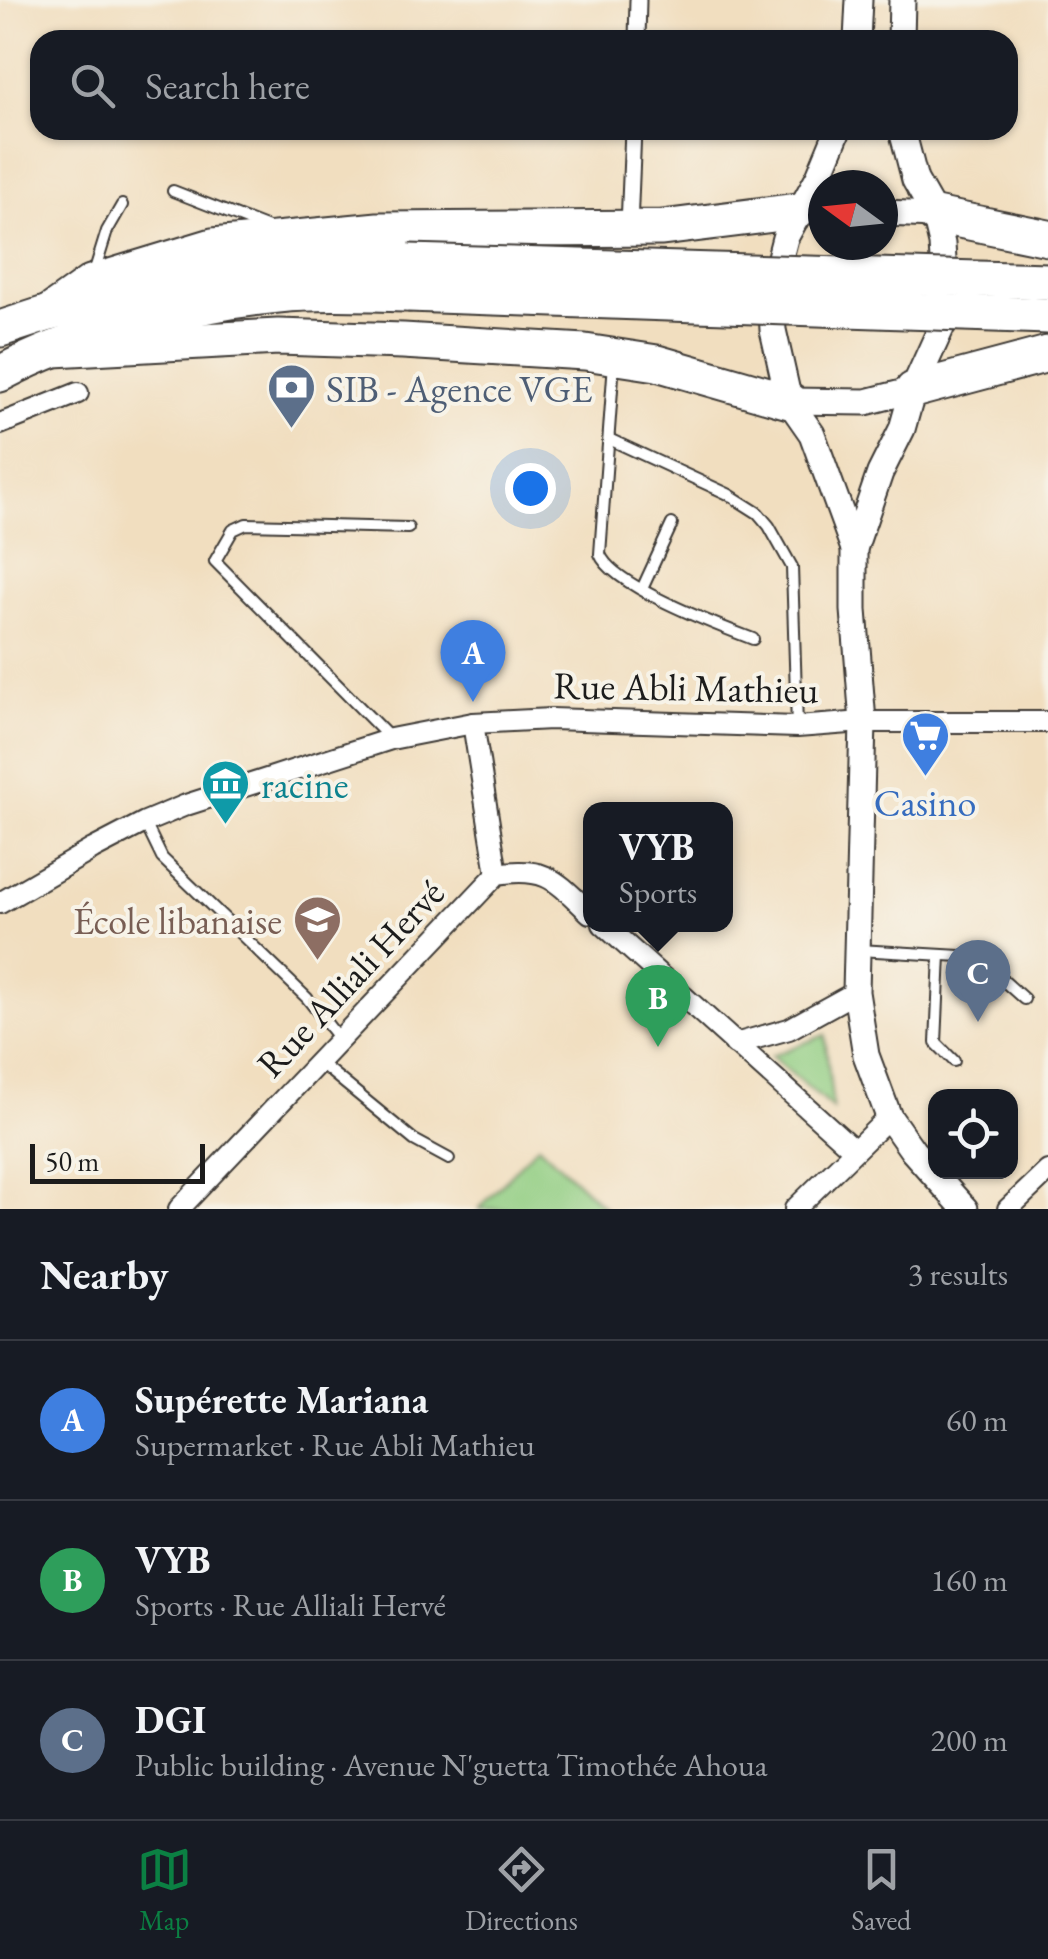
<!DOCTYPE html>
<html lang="en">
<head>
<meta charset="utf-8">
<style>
  body { margin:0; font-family:"EB Garamond",serif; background:#20242c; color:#f1f3f6 }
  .controls { position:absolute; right:30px; bottom:30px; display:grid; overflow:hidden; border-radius:20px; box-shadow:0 2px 8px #0004 }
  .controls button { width:90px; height:90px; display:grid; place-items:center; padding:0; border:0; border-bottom:2px solid #363941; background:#171b24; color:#f1f3f6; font:50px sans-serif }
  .compass { position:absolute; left:808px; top:170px; width:90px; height:90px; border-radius:50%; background:#171b24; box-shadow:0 2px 8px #0004; rotate:285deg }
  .scale { position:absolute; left:30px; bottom:25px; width:175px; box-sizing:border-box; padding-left:10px; border:5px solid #1c1c1c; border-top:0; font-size:28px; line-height:35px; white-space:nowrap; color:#1c1c1c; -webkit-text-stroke:8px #f7f3e8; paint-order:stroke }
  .you { position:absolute; left:530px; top:488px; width:35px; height:35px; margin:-25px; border:8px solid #fff; border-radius:50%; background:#1a73e8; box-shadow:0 0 0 15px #1a73e833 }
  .badge { display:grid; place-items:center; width:65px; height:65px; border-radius:50%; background:#0b8043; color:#fff; font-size:32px; font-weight:700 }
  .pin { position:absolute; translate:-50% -82px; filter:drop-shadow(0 2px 5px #0008) }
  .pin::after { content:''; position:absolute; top:52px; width:35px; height:30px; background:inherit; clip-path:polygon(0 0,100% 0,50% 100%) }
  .popup { position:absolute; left:583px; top:802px; width:150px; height:130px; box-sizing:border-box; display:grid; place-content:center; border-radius:20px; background:#171b24; filter:drop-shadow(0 2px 8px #0005); font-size:32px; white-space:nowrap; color:#9ea1a6 }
  .popup b { font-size:38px; color:#f1f3f6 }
  .popup::after { content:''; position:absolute; left:50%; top:100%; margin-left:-20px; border:20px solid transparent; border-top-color:#171b24 }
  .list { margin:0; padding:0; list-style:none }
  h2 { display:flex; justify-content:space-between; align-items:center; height:130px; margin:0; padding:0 40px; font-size:42px }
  h2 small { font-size:32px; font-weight:400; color:#9ea1a6 }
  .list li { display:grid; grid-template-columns:65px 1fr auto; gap:30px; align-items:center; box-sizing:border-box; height:160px; padding:0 40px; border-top:2px solid #363941 }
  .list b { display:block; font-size:38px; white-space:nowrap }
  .list p { margin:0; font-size:32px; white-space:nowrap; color:#9ea1a6 }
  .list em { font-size:32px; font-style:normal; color:#9ea1a6 }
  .icon { flex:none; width:55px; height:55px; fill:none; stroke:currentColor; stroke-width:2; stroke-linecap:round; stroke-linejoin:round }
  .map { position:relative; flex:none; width:1048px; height:1209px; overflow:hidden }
  .search { position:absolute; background:#171b24; box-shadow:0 2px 8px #0004; left:30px; right:30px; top:30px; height:110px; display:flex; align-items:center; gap:25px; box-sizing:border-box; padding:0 35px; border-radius:30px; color:#9ea1a6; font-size:38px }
  .sheet { height:610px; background:#171b24 }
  nav { display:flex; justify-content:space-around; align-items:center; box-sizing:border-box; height:140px; border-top:2px solid #363941; background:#171b24; font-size:28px; color:#9ea1a6 }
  nav a { display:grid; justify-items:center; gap:5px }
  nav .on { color:#0b8043 }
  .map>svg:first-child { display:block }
</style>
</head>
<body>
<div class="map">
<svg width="1048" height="1209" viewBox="0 0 1048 1209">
  <rect width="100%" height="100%" fill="#f7f3e8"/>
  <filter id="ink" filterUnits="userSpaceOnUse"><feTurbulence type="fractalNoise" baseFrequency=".01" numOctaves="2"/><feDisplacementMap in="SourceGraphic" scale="20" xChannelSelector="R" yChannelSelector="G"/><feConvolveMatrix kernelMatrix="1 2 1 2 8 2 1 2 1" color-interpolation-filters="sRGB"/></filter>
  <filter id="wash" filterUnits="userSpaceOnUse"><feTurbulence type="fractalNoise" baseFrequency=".0048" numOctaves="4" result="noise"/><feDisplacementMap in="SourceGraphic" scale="40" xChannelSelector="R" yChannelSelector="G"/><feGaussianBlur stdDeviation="2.25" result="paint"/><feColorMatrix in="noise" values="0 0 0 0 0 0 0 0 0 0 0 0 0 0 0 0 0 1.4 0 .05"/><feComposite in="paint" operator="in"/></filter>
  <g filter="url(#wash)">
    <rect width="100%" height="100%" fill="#f1debf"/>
    <!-- green -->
    <g fill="#91cd82" stroke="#56744f" stroke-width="2.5">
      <path d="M825,1035l8,74 -62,-53z"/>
      <path d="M538,1145l68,64h-127z"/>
    </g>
  </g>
  <g filter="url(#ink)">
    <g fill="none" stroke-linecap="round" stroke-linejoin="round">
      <defs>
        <g id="service">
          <path d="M173,191l97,38"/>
          <path d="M94,273l13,-42 15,-26"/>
          <path d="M614,362l-14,192c12,32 119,72 153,85"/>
          <path d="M609,439l119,55 30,19 11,13 23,41 5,160"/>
          <path d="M642,589l30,-65"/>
          <path d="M391,739l-176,-178 18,-31 13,-6 162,4"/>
          <path d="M145,823l17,35 145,140 32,41"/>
          <path d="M859,950l118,7 47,42"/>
          <path d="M940,955l-4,88 18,18"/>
          <path d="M319,1062l95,78 35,19"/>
        </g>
        <g id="pedestrian">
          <path d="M637,40l1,-40"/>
          <path d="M629,226l4,-96"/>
        </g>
        <g id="minor">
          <path d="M0,424l78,-31"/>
          <path d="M473,723l24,151"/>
          <path d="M0,903l93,-54 52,-27 41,-17 205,-66 82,-16 78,-4 246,8 66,-5h185"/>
          <path d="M603,924l250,225"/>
          <path d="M735,1044l54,-15 67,-37"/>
          <path d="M179,1209l318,-335c50,-8 59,7 93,39"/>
          <path d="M795,1209l94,-92"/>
          <path d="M1008,1209l40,-38"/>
        </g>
        <g id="tertiary">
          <path d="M857,40l2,-40"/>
          <path d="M901,40l1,-40"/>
          <path d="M838,130l-19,46 -34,62 -14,54 2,38 16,71 23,33 42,115"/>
          <path d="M902,130l13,50 20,35 7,29 3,49 -3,33 -29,64 -11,39 -22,44 -26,76v61l9,112 -7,270 10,63 23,62 24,34 52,58"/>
          <path d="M883,213l52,2"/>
          <path d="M789,401l77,1 47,-12"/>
        </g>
        <g id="trunk">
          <path d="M935,215l113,23"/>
          <path d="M49,313l42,-30 122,-37 165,-16 284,-2 135,-17"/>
          <path d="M0,329l49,-16 227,-48 133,-3"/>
          <path d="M54,349l224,-12 125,4 182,11 72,11 132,38"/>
          <path d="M0,374c75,-41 192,-71 278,-79 43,-4 87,-2 130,-1"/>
          <path d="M913,390l135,-36"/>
        </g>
      </defs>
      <!-- service casing -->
      <use href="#service" stroke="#3c3934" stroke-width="14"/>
      <!-- pedestrian casing -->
      <use href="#pedestrian" stroke="#3c3934" stroke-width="19"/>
      <!-- minor casing -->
      <use href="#minor" stroke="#3c3934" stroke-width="24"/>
      <!-- tertiary casing -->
      <use href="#tertiary" stroke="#3c3934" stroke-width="29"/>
      <!-- trunk casing -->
      <use href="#trunk" stroke="#3c3934" stroke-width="39"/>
      <!-- service -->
      <use href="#service" stroke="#fff" stroke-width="10"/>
      <!-- pedestrian -->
      <use href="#pedestrian" stroke="#fff" stroke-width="15"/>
      <!-- minor -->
      <use href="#minor" stroke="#fff" stroke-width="20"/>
      <!-- tertiary -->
      <use href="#tertiary" stroke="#fff" stroke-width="25"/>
      <!-- trunk -->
      <use href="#trunk" stroke="#fff" stroke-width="35"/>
      <defs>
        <g id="trunk-bridge">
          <path d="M409,262l639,19"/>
          <path d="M408,294l640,22"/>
        </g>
      </defs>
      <!-- trunk-bridge casing -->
      <use href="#trunk-bridge" stroke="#3c3934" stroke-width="39" stroke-linecap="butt"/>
      <!-- trunk-bridge -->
      <use href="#trunk-bridge" stroke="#fff" stroke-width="35"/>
    </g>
  </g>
  <!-- icons -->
  <defs>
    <symbol id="bank-pin" viewBox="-11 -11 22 30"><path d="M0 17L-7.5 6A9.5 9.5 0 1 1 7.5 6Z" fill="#5c6f8a" stroke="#f7f3e8"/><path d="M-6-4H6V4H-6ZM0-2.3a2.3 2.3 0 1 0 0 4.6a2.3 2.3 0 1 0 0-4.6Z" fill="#fff"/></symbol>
    <symbol id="supermarket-pin" viewBox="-11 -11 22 30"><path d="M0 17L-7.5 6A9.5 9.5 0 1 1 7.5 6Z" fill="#3f7fe0" stroke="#f7f3e8"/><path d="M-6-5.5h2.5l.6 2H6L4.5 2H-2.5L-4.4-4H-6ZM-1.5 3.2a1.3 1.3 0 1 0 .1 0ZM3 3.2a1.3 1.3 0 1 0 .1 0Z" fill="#fff"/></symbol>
    <symbol id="museum-pin" viewBox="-11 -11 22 30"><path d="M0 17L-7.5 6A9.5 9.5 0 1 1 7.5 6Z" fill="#0f9aa8" stroke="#f7f3e8"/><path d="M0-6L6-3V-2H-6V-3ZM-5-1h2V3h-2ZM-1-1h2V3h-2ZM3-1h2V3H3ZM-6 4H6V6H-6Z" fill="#fff"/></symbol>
    <symbol id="school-pin" viewBox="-11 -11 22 30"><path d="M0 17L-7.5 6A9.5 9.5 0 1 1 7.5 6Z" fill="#8d6e63" stroke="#f7f3e8"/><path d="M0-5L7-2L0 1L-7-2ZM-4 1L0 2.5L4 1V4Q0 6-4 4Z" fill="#fff"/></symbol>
  </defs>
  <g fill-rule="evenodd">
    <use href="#bank-pin" x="264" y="360" width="55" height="75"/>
    <use href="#supermarket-pin" x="898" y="708" width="55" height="75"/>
    <use href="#museum-pin" x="198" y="756" width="55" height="75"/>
    <use href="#school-pin" x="290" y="892" width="55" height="75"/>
  </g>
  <g text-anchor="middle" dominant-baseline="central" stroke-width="8" stroke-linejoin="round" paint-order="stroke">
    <!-- service labels -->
    <g font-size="38" fill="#4e5e75" stroke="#f7f3e8" text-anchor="start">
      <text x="326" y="388">SIB - Agence VGE</text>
    </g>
    <!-- street labels -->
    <g font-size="38" fill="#1c1c1c" stroke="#f7f3e8">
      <text transform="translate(686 687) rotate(1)">Rue Abli Mathieu</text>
      <text transform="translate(350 978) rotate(-47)">Rue Alliali Hervé</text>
    </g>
    <!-- culture labels -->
    <g font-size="38" fill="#0d838f" stroke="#f7f3e8" text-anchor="start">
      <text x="261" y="784">racine</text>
    </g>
    <!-- shop labels -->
    <g font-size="38" fill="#366cbe" stroke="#f7f3e8">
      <text x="925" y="802">Casino</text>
    </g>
    <!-- education labels -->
    <g font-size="38" fill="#785e54" stroke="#f7f3e8" text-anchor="end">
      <text x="282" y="920">École libanaise</text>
    </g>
  </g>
</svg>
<div class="controls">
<button><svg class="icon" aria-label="locate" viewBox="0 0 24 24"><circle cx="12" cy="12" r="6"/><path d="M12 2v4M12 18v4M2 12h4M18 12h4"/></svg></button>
</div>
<svg class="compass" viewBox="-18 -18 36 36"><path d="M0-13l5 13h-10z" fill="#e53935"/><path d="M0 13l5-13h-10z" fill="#9ea1a6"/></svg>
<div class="scale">50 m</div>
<div class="you"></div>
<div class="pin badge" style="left:473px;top:702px;background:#3f7fe0">A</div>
<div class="pin badge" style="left:658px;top:1047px;background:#2e9e5b">B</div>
<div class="popup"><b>VYB</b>Sports</div>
<div class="pin badge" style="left:978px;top:1022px;background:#5c6f8a">C</div>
<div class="search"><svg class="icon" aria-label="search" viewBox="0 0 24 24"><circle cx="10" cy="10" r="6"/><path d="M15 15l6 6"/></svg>Search here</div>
</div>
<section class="sheet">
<h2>Nearby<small>3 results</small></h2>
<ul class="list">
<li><span class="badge" style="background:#3f7fe0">A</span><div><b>Supérette Mariana</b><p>Supermarket · Rue Abli Mathieu</p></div><em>60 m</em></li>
<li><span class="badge" style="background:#2e9e5b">B</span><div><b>VYB</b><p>Sports · Rue Alliali Hervé</p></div><em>160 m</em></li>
<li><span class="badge" style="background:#5c6f8a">C</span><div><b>DGI</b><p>Public building · Avenue N'guetta Timothée Ahoua</p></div><em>200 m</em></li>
</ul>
</section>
<nav>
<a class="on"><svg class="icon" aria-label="map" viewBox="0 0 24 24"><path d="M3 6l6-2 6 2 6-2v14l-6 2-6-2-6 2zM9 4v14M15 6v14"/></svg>Map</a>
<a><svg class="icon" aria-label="directions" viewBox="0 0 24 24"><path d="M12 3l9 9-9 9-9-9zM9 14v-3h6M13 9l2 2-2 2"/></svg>Directions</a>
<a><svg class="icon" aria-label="saved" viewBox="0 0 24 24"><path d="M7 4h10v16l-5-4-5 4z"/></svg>Saved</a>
</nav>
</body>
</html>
